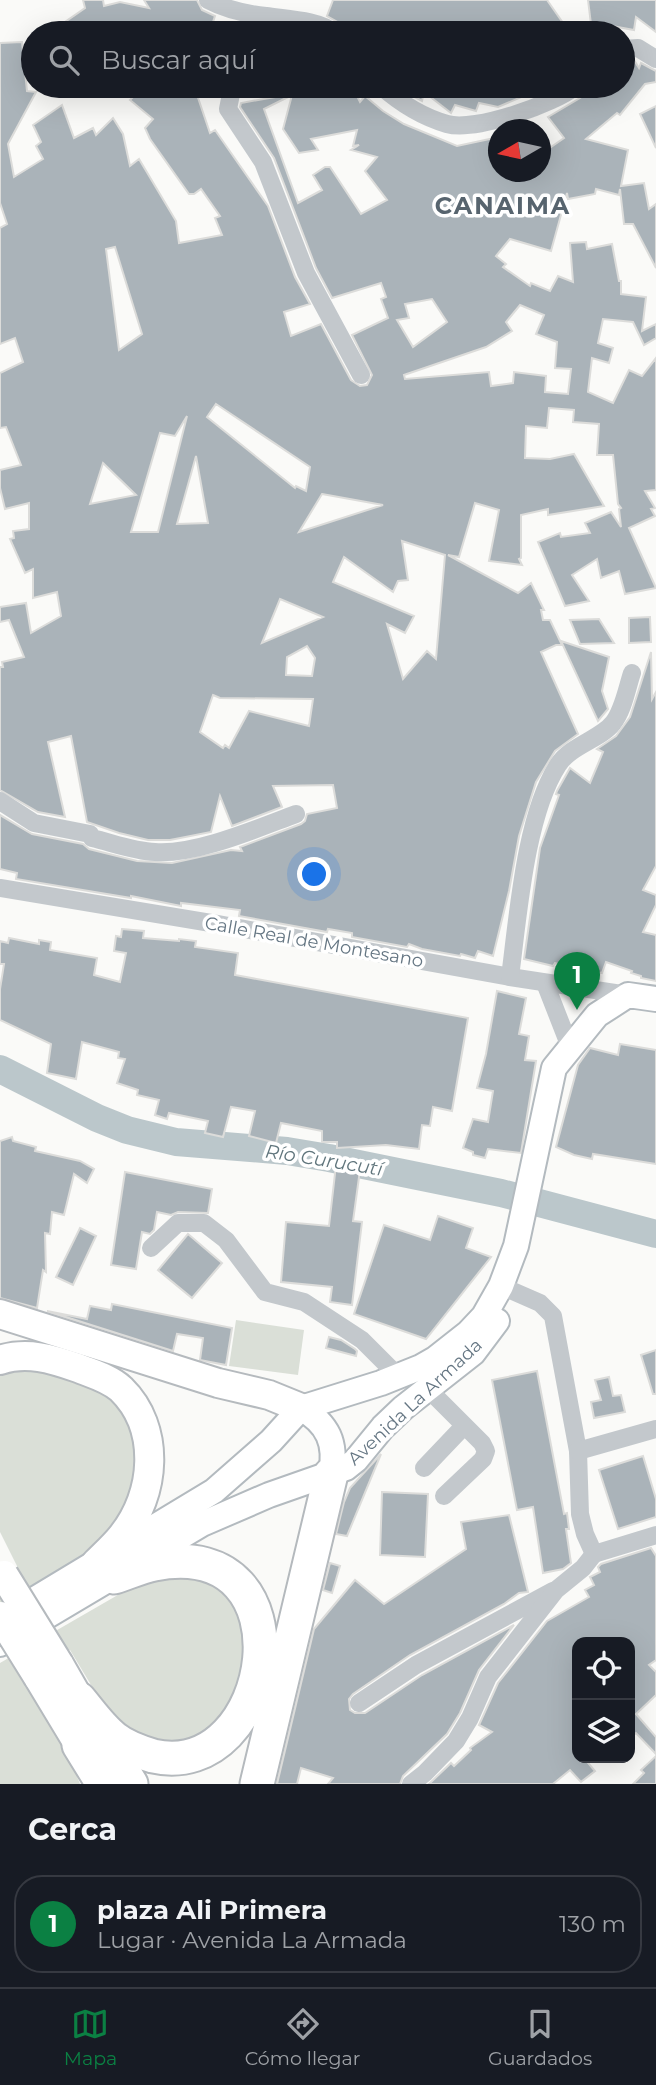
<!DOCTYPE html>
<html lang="es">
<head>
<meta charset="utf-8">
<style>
  body { margin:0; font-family:Montserrat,sans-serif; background:#20242c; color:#f1f3f6 }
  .controls { position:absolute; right:21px; bottom:21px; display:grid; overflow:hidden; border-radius:14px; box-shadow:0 7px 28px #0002 }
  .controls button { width:63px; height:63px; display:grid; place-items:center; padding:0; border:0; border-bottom:2px solid #363941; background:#171b24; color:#f1f3f6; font:35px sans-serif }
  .compass { position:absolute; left:488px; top:119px; width:63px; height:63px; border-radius:50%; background:#171b24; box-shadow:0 7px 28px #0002; rotate:261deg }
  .you { position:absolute; left:315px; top:875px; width:24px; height:24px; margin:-18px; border:5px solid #fff; border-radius:50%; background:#1a73e8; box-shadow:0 0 0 10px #1a73e833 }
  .badge { display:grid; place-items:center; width:46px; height:46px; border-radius:50%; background:#0b8043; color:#fff; font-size:23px; font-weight:700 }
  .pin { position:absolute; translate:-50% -58px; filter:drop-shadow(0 2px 4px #0008) }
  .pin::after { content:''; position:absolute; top:37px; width:24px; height:21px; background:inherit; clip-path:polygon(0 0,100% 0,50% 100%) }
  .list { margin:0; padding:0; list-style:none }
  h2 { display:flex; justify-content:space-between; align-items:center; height:91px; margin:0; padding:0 28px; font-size:30px }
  h2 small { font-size:23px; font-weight:400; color:#9ea1a6 }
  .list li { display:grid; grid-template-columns:46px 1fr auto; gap:21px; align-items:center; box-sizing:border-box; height:98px; margin:0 14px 14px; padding:0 14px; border:2px solid #363941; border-radius:28px }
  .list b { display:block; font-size:26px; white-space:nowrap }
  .list p { margin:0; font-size:23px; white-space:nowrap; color:#9ea1a6 }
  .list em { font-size:23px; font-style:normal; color:#9ea1a6 }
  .icon { flex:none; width:38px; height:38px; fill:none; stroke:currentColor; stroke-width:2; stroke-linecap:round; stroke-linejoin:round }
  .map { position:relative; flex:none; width:656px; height:1784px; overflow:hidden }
  .search { position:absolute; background:#171b24; box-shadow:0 7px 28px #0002; left:21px; right:21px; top:21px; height:77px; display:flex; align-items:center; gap:18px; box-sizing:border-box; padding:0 24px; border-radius:38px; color:#9ea1a6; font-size:26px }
  .sheet { height:203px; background:#171b24 }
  nav { display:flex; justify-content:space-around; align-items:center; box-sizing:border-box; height:98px; border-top:2px solid #363941; background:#171b24; font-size:19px; color:#9ea1a6 }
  nav a { display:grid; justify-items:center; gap:4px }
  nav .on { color:#0b8043 }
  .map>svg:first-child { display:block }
</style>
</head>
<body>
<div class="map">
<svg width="656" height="1784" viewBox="0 0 656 1784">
  <rect width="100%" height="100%" fill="#fafaf8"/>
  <!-- green -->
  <g fill="#dadfd7">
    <path d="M236,1320l68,10 -6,45 -69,-9z"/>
    <path d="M30,1366l83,26 20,34 11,39 -13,42 -35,43 -96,59v-30l18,-11 -18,-36v-159z"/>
    <path d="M149,1577l63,2 36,34 -2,81 -60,59 -72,-30 -44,-73 -45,29 34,53 21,52h-80v-121z"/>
  </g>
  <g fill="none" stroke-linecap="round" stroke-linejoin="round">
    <!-- river -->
    <path stroke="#bbc7cb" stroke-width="28" d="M0,1069l97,49 30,12 49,12 111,9 42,7 172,35 155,41"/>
  </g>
  <!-- building -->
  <g fill="#aab3b9" stroke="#dcdcda" stroke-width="2" fill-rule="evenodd">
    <path d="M83,0h20l1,6 16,-4 29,6 -5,-8h53l5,10 13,6 -2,6 25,4v7h-170l-3,-11 20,-14z"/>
    <path d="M333,0h214l23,33h-22l-3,-4 -8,4h-192l-4,-9 -14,-8z"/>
    <path d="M588,0h68v32l-20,-15 -2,13 -22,-4 5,7h-16l-10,-9z"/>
    <path d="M22,42l5,49 9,1 -28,52 6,33 29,-18 -7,-13 5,-4 -8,-17 29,-20 12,33 19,-10 3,7 17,-17 10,16 7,32 9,-7 37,62 3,22 43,-8 -7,-17 5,-2 -19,-27 -7,5h-5l-39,-55 -5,-11 8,-9 -23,-19 5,-5 -2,-9h61l16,47 5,-3 53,76 27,71 15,27 -26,8 7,24 30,-12 30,56 9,6 7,-1 5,-10 -20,-40 36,-17 -7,-19 5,-2 -5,-14 -49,15 -16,-30 -42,-110 -34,-51 1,-4 34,-6 9,-7 7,-2 2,3 1,-4 4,-1h54l8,16 5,-6 18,15 21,13 53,22 42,-9v35h42v-18l23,-16 -16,-21 37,-22 8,-9h30v-26h11l5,8 2,-5 15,8v11l-11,2 -25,31 -3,-2 -31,26 42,11 -7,36 23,-3 5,26 7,-5v64l-23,-44h-9l-4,-35 -1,6 -23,-6 -1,5 -27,5 -1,-6 -16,58 -41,-12 -14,17 10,8 -3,3 27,19 1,-3 19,8 8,-15 15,6 -3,-39 16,-1 1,7 25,-5 7,37h2v13l25,3 -4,34 14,-7v14l-12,7 -11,-23 -30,-3 -5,24 15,5 -4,15 -17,-5 -4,34 25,11 16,-33 13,6 14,-18v132l-11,1 10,17 -4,1 4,7 -26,12 27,60 -31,6 -6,-23 -18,7 -4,-19 -25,16 17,26 -24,5 -27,-64 22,-9 1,4 29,-4 -5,-10 26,-11 10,15 -2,-18 2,-1 -3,-4 -5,-49h-16l2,-31 -26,-2 1,-12 -25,-2 -2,20 -21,-2 -1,32 25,1 24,-5 30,52 -56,9v-6l-27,6v43l-2,1 3,6 -33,-4 10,-51 -24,-7 -16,54 -11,-2 70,38 13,-10 13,27h-3l2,10h7l12,25h-6l-15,7 37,82 -23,17 -19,31 -17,54 -10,55 -16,65 -15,-5 -3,7 -14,-4 -1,2 -38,-7 -13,-5 -2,3 -55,-10v-4l-24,-4 -1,3 -88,-16 1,-6 -59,-7v3l-50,-10v2l-115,-19 1,-6 -17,-4v-54l32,19 51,10 6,5 48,12 35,2 59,-13 11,1 -2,-4 61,-23 4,-3 2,-7 30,-6 -4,-23 -60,1 9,21 -50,19 -12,-30 -9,36 -41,8h-22l-29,-7 -32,-11 -16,-86 -23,6 17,75 -27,-5 -38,-22v-123h3l-1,-5 22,-5 -15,-37 -9,2v-15l26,-4 5,30 30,-17 -4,-24 -24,6v-29l-8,4 -15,-34 4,-1 -1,-7 16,-2v-26l-24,6 -5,-21v-18l21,-5 -15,-38 -6,1v-55l23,-11 -8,-24 -15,6v-116l7,-4 -7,-21v-160zM292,95l-9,34 16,24 19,-3 -7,-11 46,-9 -4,16 6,-1 -8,5 26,7 -12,14 22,29 -26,14 -31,-47h-5l-12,8 9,15 -24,13 -34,-94zM115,247l27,87 -23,16 -13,-101zM432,299l15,23 -34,25 -16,-27 12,-2 -4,-14zM520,305l24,10 -8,19 21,8 -2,26 16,1 -3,25 -23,-2 1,-16 -32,-4 -1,11 -22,3 -2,-14 -84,7 -1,-4 82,-28 26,-16 -6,-9zM216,404l94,63 -4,24 -10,-5 -1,2 -88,-71zM187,416l-29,116h-27l29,-99 15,3zM196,456l12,67 -31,1zM103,463l33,32 -46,9zM322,494l61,11 -84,27zM402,541l43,14 -9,104 -9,-8 -24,28 -16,-55 18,9 9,-17 -81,-34 11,-25 49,35 5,-11 10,-1zM280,599l43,18 -61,26zM307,646l8,12 -3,18 -26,-1 1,-18zM213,695l7,3 93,1 -4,27 -60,-15 -20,37 -4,-3 -2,3 -23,-16z"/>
    <path d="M415,86h132l-49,21 -19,-4 -3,8 -21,-6 -4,8 -27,-21 -2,9 -11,-6z"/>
    <path d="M656,106v42l-16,-34z"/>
    <path d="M650,617l1,25 -22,1v-25z"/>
    <path d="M599,619l15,24 -34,1 -10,-24z"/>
    <path d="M561,641l48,16 -7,34 6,18 -10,12z"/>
    <path d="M651,652l1,47 4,-7v174l-13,24 13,5v10l-13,27 13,3v46l-15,-3v-2l-10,-3 1,-2 -26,-9 -4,11 -47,-10 -2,3 -29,-7 16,-111 19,-53 -3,-1 1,-3 13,-23 20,15 13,-31 -6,-3 19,-13 14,-19z"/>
    <path d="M122,929l22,2 -1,7 36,3v-2l17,2 -1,6 43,6 -3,22 233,43 -16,93 -19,-4 -3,19 -8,-1 -3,24 -33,-4 -49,3v-6h-15v-11l-41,-8 -5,20 -27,-7 6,-25 -24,-4 -8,30 -18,-4 3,-12 -39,-8 -2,6 -12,-4 4,-15 -22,-5 1,-5 -21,-7 8,-24 -7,-1 1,-6 -37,-10 -6,37 -29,-6 4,-29 -51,-24v-31l4,-25h-4v-23l8,2 1,-5 30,6v-4l12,2 -1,8 47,8 -3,17 26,7 6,-29 -12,-2 2,-15 5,1z"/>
    <path d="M497,991l29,7 -7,36 10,2 -4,24 11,1 -15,92 -33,-4 -3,9 -12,-3v-3l-10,-4 10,-29 15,3 5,-31 -16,-3 9,-34z"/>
    <path d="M620,1044l36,6v114l-63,-10 -1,5 -18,-4 -18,-8 22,-82 12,-17 28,7z"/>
    <path d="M12,1137l1,4 23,6 -1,4 45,10 14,8 -7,14 -13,-9 -10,41 -12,-3 -2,22 -5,-1 1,39 -3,-2 -6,38 -37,-10v-157z"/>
    <path d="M336,1165l24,5 -7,51 9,1 -10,83 -22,-3 2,-15 -51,-5 5,-60 43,4z"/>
    <path d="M125,1172l87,17 -4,24 -30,-1 -7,3 -14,-3 -3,18 -4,4 -8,-2 -6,37 -25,-4z"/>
    <path d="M438,1216l35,12 -7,20 25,9 -65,82 -72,-25 30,-89 46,15z"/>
    <path d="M80,1228l16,8 -23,49 -17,-8z"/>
    <path d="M188,1234l34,29 -30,35 -34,-28z"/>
    <path d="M112,1304l120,24 -6,37 -26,-5 3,-22 -26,-4 -4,17 -126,-40 40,8 3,-13 21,4z"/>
    <path d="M329,1337l12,3 14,9 2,2 -1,5 -30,-8z"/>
    <path d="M656,1350v44h-3l-12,-39z"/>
    <path d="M537,1371l27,143 3,-1 2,16h-3l5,34 -8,6 -20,4 -10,-66 -16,3 -25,-130z"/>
    <path d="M609,1377l4,19 8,-1 4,17 -31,6 -3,-16 10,-2 -6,-20z"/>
    <path d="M381,1454l-34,82 -11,-2 8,-32 6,-14z"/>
    <path d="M643,1456l13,43v18l-38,12 -19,-59z"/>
    <path d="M382,1492l46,2 -3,63 -45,-2z"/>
    <path d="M509,1515l19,77 -9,1 -15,11 -94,51 -57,39 -4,5 1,11 5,3h10l57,-38 92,-50 -35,45 -19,43 -13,21 -44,42 -3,8h-72l5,-6 -32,-10 -4,16h-20l37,-155 41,-49 29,24 82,-55 -5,-27z"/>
    <path d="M651,1548l5,8v104l-7,5 7,7v23l-20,19 20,23v17l-20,-21 -6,5v-96h-53v116h7l11,13 -14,11 -11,-12 -17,14h-124l22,-21 3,3 17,-16 -1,-2 22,-16 -13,-7 19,-42 49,-62 42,-24 -4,-7 9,-5 -4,-8 10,-5 -2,-5 3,-3z"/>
    <path d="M330,1563l10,3 -8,27 -9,-3z"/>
    <path d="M656,1756v28h-23l11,-11 -3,-3z"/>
  </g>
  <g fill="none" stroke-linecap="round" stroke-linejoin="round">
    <defs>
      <g id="secondary">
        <path d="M301,1408c27,16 36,35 30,66"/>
        <path d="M7,1616l207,-125 57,-50 30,-33 80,-25 40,-16 14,-8 33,-26 16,-17 17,-30 15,-40 38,-178 43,-53 31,-20 28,4"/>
        <path d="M0,1644l202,-120 67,-29 77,-27 10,-8 27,-33 20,-19 70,-55 24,-32"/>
      </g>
      <g id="primary">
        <path d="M0,1314l218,69 51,12 32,13"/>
        <path d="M0,1360c27,-9 52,-1 78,8 15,6 31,10 43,21 40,39 35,105 1,147 -7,9 -17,18 -26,27"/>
        <path d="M59,1664l20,35"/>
        <path d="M38,1677l41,68"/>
      </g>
      <g id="highway">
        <path d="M79,1699c11,13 22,29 35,39 11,9 26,14 39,18 122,28 162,-223 1,-192 -14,3 -27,9 -40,13"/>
        <path d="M98,1730l33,54"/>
        <path d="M79,1745l24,39"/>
        <path d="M257,1784l74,-310"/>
      </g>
    </defs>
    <!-- secondary casing -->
    <use href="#secondary" stroke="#b3babf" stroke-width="28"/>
    <!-- primary casing -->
    <use href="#primary" stroke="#b5babe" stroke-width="32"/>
    <!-- highway casing -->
    <use href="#highway" stroke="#b4b9bd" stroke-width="37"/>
    <!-- street -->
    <g stroke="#c3c8cc" stroke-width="18">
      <path d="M208,0c17,9 39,14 58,16 19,3 54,4 68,17"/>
      <path d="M623,49l15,-1 18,11"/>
      <path d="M273,86l-41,3 -4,20 35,53 43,111 55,102"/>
      <path d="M381,86c18,16 42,31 66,38 28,8 107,-20 129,-38"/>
      <path d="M0,801l34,22 56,11 2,4c21,5 42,13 63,14 41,3 103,-24 141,-38"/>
      <path d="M0,888l217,36 293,53 118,18"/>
      <path d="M510,977c8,-60 15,-161 48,-212 13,-20 43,-26 55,-42 10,-12 14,-35 19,-50"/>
      <path d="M545,983l25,64"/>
      <path d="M151,1248l27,-25h26l22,17 39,52 39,10 58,38 37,37"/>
      <path d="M501,1286l39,17 13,13 25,135 2,63 5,20 9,20 62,-19"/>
      <path d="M428,1389l54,54 4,8 -3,8 -39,37"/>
      <path d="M578,1451l78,-22"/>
      <path d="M424,1468l39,-41"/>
      <path d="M359,1703l57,-38 137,-74"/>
      <path d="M411,1784l14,-11 31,-32 14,-23 18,-41 68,-87 27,-22 11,-14"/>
    </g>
    <!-- secondary -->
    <use href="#secondary" stroke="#fff" stroke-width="24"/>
    <!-- primary -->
    <use href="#primary" stroke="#fff" stroke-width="28"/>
    <!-- highway -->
    <use href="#highway" stroke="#fff" stroke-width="33"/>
    <defs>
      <g id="primary-bridge">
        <path d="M4,1575l55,89"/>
        <path d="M0,1616l38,61"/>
      </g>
    </defs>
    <!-- primary-bridge casing -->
    <use href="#primary-bridge" stroke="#b5babe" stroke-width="32" stroke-linecap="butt"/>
    <!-- primary-bridge -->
    <use href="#primary-bridge" stroke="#fff" stroke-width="28"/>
  </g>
  <g text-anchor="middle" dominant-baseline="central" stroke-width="7" stroke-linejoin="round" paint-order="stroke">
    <!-- street labels -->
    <g font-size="18" fill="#657683" stroke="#fff">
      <text transform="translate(314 942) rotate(10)">Calle Real de Montesano</text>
      <text transform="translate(415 1402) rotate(-43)">Avenida La Armada</text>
    </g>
    <!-- water labels -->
    <g font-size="19" font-style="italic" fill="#60757c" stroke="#fff">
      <text transform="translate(324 1160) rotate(9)">Río Curucutí</text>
    </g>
    <!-- district labels -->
    <g font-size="24" font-weight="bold" letter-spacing="2" fill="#57646e" stroke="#fff">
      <text x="503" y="205">CANAIMA</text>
    </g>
  </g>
</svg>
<div class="controls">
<button><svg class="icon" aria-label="locate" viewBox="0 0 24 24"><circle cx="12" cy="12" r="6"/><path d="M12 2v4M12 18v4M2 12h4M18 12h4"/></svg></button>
<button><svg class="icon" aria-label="layers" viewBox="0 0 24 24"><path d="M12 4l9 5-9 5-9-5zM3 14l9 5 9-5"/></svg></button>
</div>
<svg class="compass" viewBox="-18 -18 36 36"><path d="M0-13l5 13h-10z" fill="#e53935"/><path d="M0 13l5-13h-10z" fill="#9ea1a6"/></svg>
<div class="you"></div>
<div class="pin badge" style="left:577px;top:1010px">1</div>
<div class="search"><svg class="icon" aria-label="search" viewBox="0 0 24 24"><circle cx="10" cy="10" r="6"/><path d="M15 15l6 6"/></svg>Buscar aquí</div>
</div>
<section class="sheet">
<h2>Cerca<small></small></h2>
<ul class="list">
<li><span class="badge">1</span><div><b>plaza Ali Primera</b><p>Lugar · Avenida La Armada</p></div><em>130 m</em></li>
</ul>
</section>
<nav>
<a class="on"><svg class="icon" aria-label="map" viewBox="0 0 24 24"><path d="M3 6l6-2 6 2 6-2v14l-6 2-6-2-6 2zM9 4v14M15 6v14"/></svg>Mapa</a>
<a><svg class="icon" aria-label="directions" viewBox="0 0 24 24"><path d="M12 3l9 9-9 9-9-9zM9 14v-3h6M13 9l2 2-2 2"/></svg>Cómo llegar</a>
<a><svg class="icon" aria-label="saved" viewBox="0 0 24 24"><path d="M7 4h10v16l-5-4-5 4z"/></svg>Guardados</a>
</nav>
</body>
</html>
